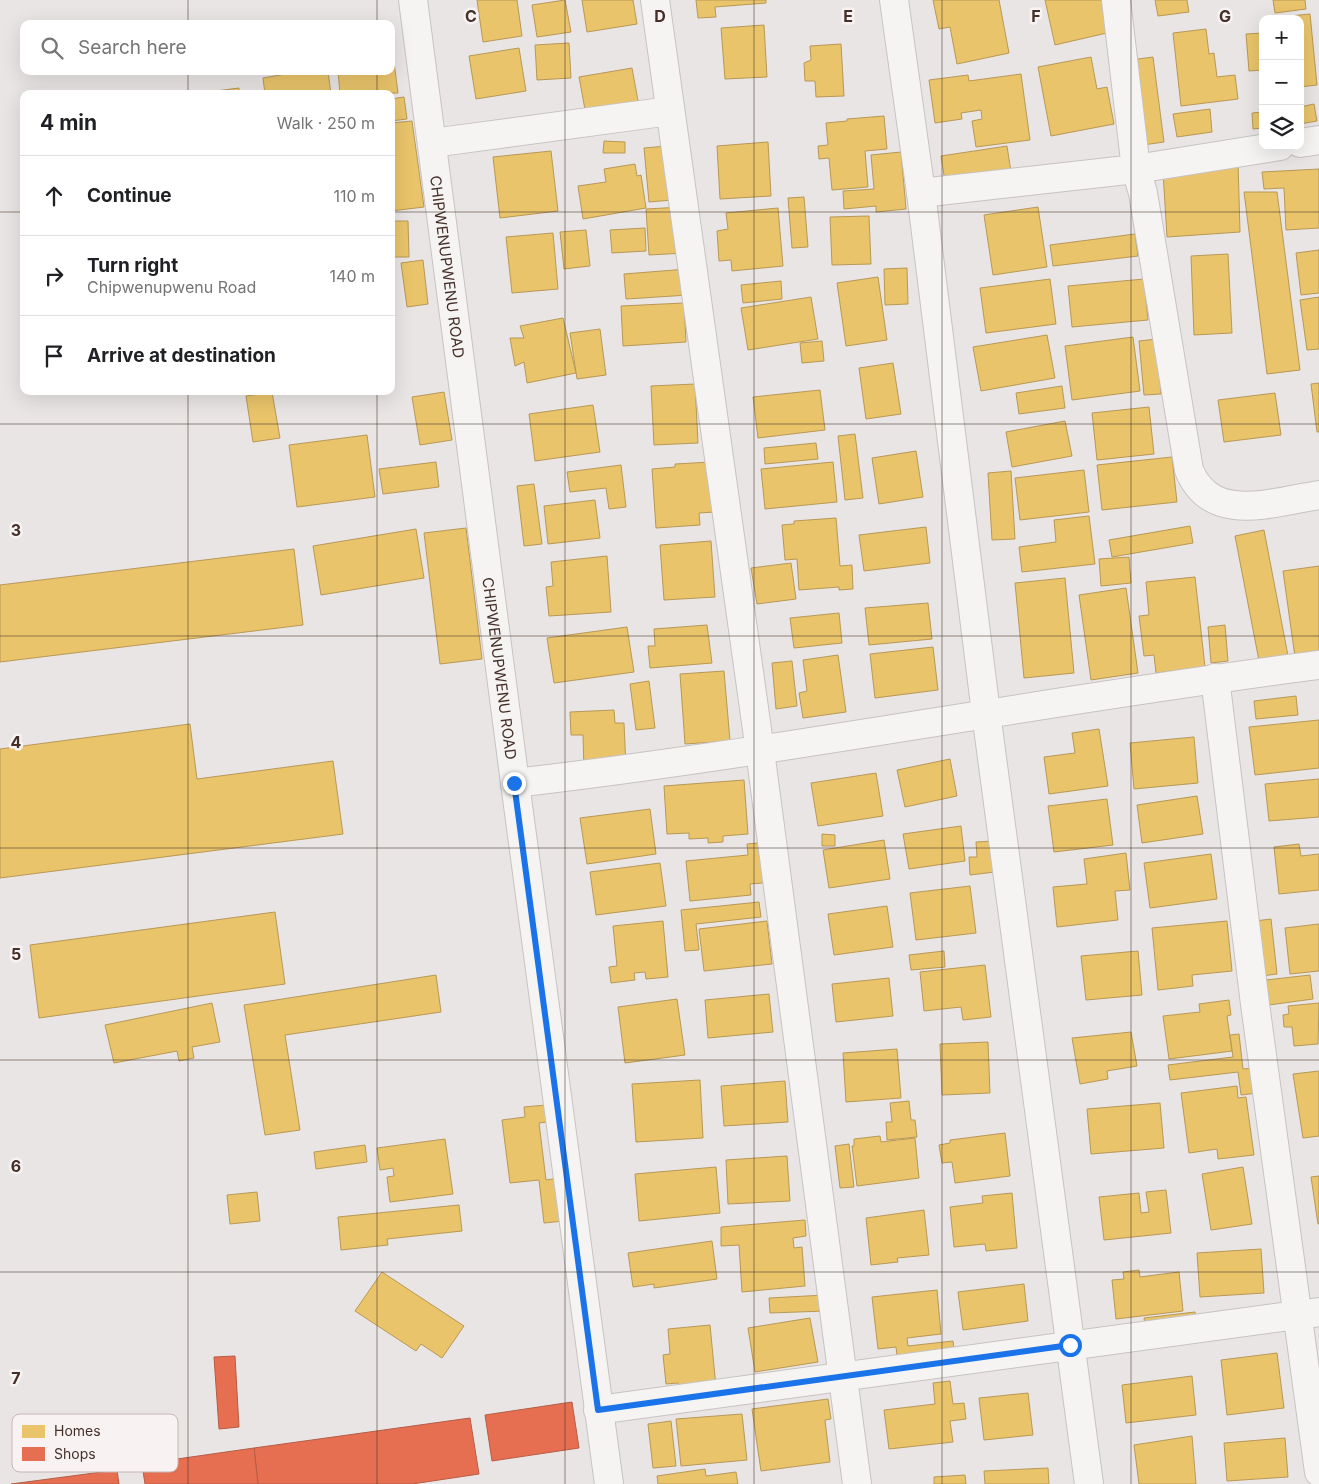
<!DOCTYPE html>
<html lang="en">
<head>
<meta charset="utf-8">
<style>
  body { margin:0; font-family:Inter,sans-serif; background:#f2f2f2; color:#202124 }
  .controls { position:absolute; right:15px; top:15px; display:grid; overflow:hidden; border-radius:10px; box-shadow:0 5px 20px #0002 }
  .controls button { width:45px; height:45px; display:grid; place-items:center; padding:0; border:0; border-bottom:1px solid #e0e0e0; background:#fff; color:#202124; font:25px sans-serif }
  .stop { position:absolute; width:15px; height:15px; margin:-11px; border:4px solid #1a73e8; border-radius:50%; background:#fff }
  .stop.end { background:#1a73e8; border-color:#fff; box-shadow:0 1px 5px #0008 }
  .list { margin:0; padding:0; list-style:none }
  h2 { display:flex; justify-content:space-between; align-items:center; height:65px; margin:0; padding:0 20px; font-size:21px }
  h2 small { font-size:16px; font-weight:400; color:#757577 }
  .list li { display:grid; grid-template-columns:32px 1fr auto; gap:15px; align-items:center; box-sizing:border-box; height:80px; padding:0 20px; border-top:1px solid #e0e0e0 }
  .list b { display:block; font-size:19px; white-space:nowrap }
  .list p { margin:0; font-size:16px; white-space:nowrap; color:#757577 }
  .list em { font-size:16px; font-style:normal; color:#757577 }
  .icon { flex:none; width:28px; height:28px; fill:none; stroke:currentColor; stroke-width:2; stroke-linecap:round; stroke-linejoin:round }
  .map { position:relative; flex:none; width:1319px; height:1484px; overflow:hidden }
  .search { position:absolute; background:#fff; box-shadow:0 5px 20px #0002; left:20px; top:20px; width:375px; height:55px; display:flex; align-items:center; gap:12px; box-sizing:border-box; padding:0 18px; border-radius:10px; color:#757577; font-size:19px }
  .panel { position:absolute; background:#fff; box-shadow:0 5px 20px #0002; left:20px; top:90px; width:375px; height:305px; border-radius:10px }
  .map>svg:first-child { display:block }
</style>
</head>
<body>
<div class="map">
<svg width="1319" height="1484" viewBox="0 0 1319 1484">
  <rect width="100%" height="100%" fill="#e9e5e4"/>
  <!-- homes -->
  <g fill="#e9c46a" stroke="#b89856">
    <path d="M477,0h40l5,36 -39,6z"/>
    <path d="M565,0l6,32 -34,5 -5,-32z"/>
    <path d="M582,0h51l4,24 -50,8z"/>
    <path d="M696,0h70v3l-51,4 1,10 -18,1z"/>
    <path d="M933,0h66l10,53 -52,11 -7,-37 -11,2z"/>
    <path d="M1045,0h59l7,32 -56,13z"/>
    <path d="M1155,0h32l2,12 -31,4z"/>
    <path d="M1273,0h32l1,9 -31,4z"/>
    <path d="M1310,14l7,71 -17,2v-68h-20v-2z"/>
    <path d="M764,25l3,52 -42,2 -4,-51z"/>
    <path d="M1206,29l3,25 5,-1 3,24 18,-2 3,24 -57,7 -8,-73z"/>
    <path d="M1263,33v37l-14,1 -3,-37z"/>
    <path d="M569,43l2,35 -34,2 -2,-35z"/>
    <path d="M841,44l3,52 -28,1 -1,-16h-10l-1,-18 7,-3 -1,-14z"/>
    <path d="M519,48l7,43 -50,8 -7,-43z"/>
    <path d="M1091,57l6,32 10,-2 7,37 -63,12 -13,-69z"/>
    <path d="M1153,57l11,85 -21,3 -12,-85z"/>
    <path d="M391,62h3l4,31 -58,1 -2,-23h53z"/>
    <path d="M632,68l7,38 -53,9 -7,-38z"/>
    <path d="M303,71h25l3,23h-66l-2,-16z"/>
    <path d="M1021,74l9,66 -54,7 -4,-26 10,-2 -1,-9 -20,3 1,6 -27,4 -6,-43 39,-5 1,6z"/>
    <path d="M239,88v6h-31v-2z"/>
    <path d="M404,97l3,22 -16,2v-22z"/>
    <path d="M1314,104l3,17 -17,3v-17z"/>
    <path d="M1210,109l2,23 -35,5 -4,-23z"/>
    <path d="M1263,112v16l-10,1 -1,-16z"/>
    <path d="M884,116l3,33 -22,2 3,36 -36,3 -3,-32 -10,1 -1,-13 10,-1 -2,-22 21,-2v-2z"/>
    <path d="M412,121l12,86 -33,4v-88z"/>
    <path d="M604,141l21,1v11h-22z"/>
    <path d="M768,142l3,54 -51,3 -3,-53z"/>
    <path d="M667,146l5,54 -23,2 -5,-54z"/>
    <path d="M1007,146l4,26 -66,10 -4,-26z"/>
    <path d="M551,151l7,60 -58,7 -7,-61z"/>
    <path d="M901,152l5,57 -30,3v-6l-32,3 -1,-18 31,-2 -3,-34z"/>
    <path d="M1238,162l2,70 -73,5 -4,-65z"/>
    <path d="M635,164l2,12 4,-1 5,33 -63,11 -5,-33 28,-4 -2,-13z"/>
    <path d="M1319,169v59l-33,2 -2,-42 -20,1 -2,-17z"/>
    <path d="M1244,192h33l23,178 -33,4z"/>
    <path d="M804,197l4,50 -16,1 -4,-50z"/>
    <path d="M682,207l3,46 -36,2 -3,-46z"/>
    <path d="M1038,207l9,60 -54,8 -9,-60z"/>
    <path d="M778,208l5,58 -51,5 -1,-11 -12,1 -2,-30 11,-2 -2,-16z"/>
    <path d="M869,216l2,48 -39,1 -2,-48z"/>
    <path d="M391,221h17l1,36h-18z"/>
    <path d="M645,228l1,23 -34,2 -2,-23z"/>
    <path d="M586,230l4,36 -26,3 -4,-37z"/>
    <path d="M553,233l5,56 -46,4 -6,-56z"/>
    <path d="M1135,234l3,22 -85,10 -3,-21z"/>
    <path d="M1319,250v43l-18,2 -5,-42z"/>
    <path d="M1228,254l4,79 -38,2 -3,-79z"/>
    <path d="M423,260l5,44 -21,3 -6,-44z"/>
    <path d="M907,268l1,36 -23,1 -1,-36z"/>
    <path d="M687,269l2,26 -63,4 -2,-25z"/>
    <path d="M878,277l9,63 -41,6 -9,-63z"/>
    <path d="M1050,279l6,45 -70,9 -6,-45z"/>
    <path d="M1144,279l4,41 -76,7 -4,-41z"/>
    <path d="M781,281l1,18 -39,4 -2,-18z"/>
    <path d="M811,297l7,42 -70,11 -7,-42z"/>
    <path d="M1319,297v52l-12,1 -7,-50z"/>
    <path d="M684,303l2,39 -63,4 -2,-40z"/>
    <path d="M563,318l13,55 -49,10 -3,-21 -9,4 -5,-28h14l-4,-12z"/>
    <path d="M600,329l6,46 -29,4 -7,-46z"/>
    <path d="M1047,335l8,43 -74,13 -8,-44z"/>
    <path d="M1133,337l7,54 -68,9 -7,-54z"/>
    <path d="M1157,339l4,55 -17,1 -5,-54z"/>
    <path d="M822,341l2,20 -22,2 -2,-20z"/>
    <path d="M893,363l8,51 -35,5 -7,-51z"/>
    <path d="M1319,383v49h-2l-6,-48z"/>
    <path d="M695,384l3,59 -44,2 -3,-59z"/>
    <path d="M1062,386l3,22 -46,6 -3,-21z"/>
    <path d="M820,390l5,40 -67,8 -5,-41z"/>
    <path d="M272,392l8,46 -27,4 -7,-46z"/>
    <path d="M444,392l8,48 -32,5 -8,-48z"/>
    <path d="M1275,393l6,42 -57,7 -6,-42z"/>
    <path d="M593,405l7,47 -65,9 -6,-47z"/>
    <path d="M1149,407l5,47 -57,6 -5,-47z"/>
    <path d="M1065,421l7,35 -60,11 -6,-35z"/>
    <path d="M855,434l8,64 -18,2 -7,-64z"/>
    <path d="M367,435l8,62 -78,10 -8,-62z"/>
    <path d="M816,443l2,16 -53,5 -1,-16z"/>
    <path d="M916,451l7,46 -44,7 -7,-46z"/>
    <path d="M1172,457l5,45 -75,8 -5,-45z"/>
    <path d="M436,462l3,25 -56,7 -4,-25z"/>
    <path d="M711,462l4,50 -16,1 1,12 -44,3 -4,-59 23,-2v-3z"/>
    <path d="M833,462l4,40 -72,7 -4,-40z"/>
    <path d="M621,465l5,42 -17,2 -3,-21 -36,4 -3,-20z"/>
    <path d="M1084,470l5,42 -69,8 -5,-42z"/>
    <path d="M1011,471l4,68 -23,1 -4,-67z"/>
    <path d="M534,484l8,60 -18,2 -7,-60z"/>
    <path d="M595,500l5,38 -52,6 -4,-38z"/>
    <path d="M1089,516l6,48 -73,8 -3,-25 37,-5 -2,-22z"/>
    <path d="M836,518l4,48 12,-1 1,24 -14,1v-3l-40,3 -2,-31 -12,1 -3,-35 12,-1v-3z"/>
    <path d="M1190,526l3,17 -81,14 -3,-17z"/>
    <path d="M926,527l4,36 -66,8 -5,-36z"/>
    <path d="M466,528l16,131 -42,5 -16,-131z"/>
    <path d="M416,529l8,49 -103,17 -8,-49z"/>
    <path d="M1264,530l25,131 -29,5 -25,-130z"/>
    <path d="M711,541l4,56 -51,3 -4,-55z"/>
    <path d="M294,549l9,76 -303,37v-77z"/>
    <path d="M607,556l4,56 -62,4 -3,-29 7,-1 -2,-24z"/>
    <path d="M1129,557l2,26 -30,3 -2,-27z"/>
    <path d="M791,563l5,36 -39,5 -6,-36z"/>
    <path d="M1319,566v88l-24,3 -12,-86z"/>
    <path d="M1195,577l10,90 -49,6 -2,-18 -10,1 -5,-40 10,-1 -3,-33z"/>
    <path d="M1065,578l9,95 -50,5 -9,-95z"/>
    <path d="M1126,588l12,85 -47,7 -12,-85z"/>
    <path d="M928,603l4,36 -63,6 -4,-37z"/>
    <path d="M839,613l3,30 -48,5 -4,-30z"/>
    <path d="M707,625l5,38 -62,5 -2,-22h7l-1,-17z"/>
    <path d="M1225,625l3,36 -17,2 -3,-36z"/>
    <path d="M627,627l7,45 -80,11 -7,-45z"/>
    <path d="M933,647l5,43 -63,8 -5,-44z"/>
    <path d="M838,655l8,57 -43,6 -4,-25 8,-2 -4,-31z"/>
    <path d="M792,661l5,45 -21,3 -4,-46z"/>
    <path d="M724,671l6,70 -45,3 -5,-70z"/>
    <path d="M649,681l6,47 -19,2 -6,-46z"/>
    <path d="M1296,696l2,19 -42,4 -2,-18z"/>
    <path d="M614,710l1,13h9l2,45 -42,2 -1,-35h-12l-1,-23z"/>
    <path d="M1319,720v48l-64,7 -6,-48z"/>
    <path d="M190,724l7,55 136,-18 10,73 -343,44v-129z"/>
    <path d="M1099,729l9,57 -59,8 -5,-37 31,-4 -3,-20z"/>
    <path d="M1194,737l4,46 -64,6 -4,-46z"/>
    <path d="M950,759l7,37 -52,11 -8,-37z"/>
    <path d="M876,773l7,43 -65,10 -7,-43z"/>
    <path d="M1319,779v38l-50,4 -4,-37z"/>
    <path d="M744,780l4,54 -25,2v6l-15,1v-5l-19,1v-6l-22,1 -3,-48z"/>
    <path d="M1197,796l6,38 -61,9 -5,-38z"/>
    <path d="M1107,799l6,46 -59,7 -6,-46z"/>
    <path d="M650,809l6,45 -69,10 -7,-46z"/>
    <path d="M961,826l4,35 -56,8 -6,-35z"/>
    <path d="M822,834l13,1v11h-13z"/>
    <path d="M884,840l6,39 -61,9 -6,-38z"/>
    <path d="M994,841l1,31 -25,3 -1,-18h8l-1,-15z"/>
    <path d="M770,842l4,40 -24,2 1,11 -61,6 -4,-40 62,-6 -1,-11z"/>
    <path d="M1299,844l2,12 18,-2v36l-40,4 -5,-47z"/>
    <path d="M1126,853l4,37 -15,1 3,29 -61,7 -4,-40 34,-3 -3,-25z"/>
    <path d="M1211,854l6,45 -67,9 -6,-45z"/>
    <path d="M660,863l6,43 -70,9 -6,-43z"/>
    <path d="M970,886l6,47 -60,7 -6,-47z"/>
    <path d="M759,902l2,15 -65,7 3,26 -14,1 -4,-41z"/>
    <path d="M887,906l6,41 -59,8 -6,-41z"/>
    <path d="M275,912l10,72 -246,34 -9,-73z"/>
    <path d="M1271,919l6,55 -16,2 -6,-55z"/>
    <path d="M663,921l5,56 -22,2 -1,-7 -11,1 1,7 -24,3 -2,-16 8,-1 -4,-40z"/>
    <path d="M767,921l5,43 -68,7 -5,-42z"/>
    <path d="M1227,921l5,50 -40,4 1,11 -35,4 -6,-62z"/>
    <path d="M1319,924v47l-29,3 -5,-46z"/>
    <path d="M944,951l1,16 -34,3 -2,-15z"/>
    <path d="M1138,951l4,44 -56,5 -5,-44z"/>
    <path d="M985,965l6,52 -28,3 -2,-13 -37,4 -4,-39z"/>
    <path d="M436,975l5,37 -156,23 15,95 -35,5 -21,-130z"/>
    <path d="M1310,975l3,24 -44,6 -3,-25z"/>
    <path d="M889,978l4,38 -57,6 -4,-38z"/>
    <path d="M769,994l4,38 -65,6 -3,-38z"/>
    <path d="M677,999l8,56 -60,8 -7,-56z"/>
    <path d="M1229,1000l2,15 -4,1 5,35 -63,8 -6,-43 37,-4 -1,-8z"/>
    <path d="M212,1003l8,39 -28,5 2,11 -15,3 -2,-10 -63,12 -9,-38z"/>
    <path d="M1319,1003l-1,41 -24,2 -2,-19h-8l-1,-12 6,-1 -1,-8z"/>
    <path d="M1131,1032l6,34 -30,5 1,8 -28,5 -8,-46z"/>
    <path d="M1239,1034l4,35 12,-1 2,25 -16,2 -3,-23 -68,8 -2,-15 65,-8 -3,-22z"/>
    <path d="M988,1042l2,51 -48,2 -2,-51z"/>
    <path d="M897,1049l4,49 -55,4 -3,-49z"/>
    <path d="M1319,1071v65l-16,2 -10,-64z"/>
    <path d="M700,1080l3,58 -67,4 -4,-58z"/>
    <path d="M785,1081l3,41 -64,4 -3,-40z"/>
    <path d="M1237,1086l1,12 8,-1 8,58 -36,4 -1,-10 -28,4 -8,-60z"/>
    <path d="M909,1101l2,19h4l2,17 -30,3 -1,-18h6l-2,-19z"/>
    <path d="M1160,1103l4,45 -73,6 -4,-45z"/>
    <path d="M546,1105l1,17 -8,1 7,57 13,-2 5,43 -20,2 -5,-43 -29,3 -8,-63 23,-3 -1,-10z"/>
    <path d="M1005,1133l5,43 -55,7 -3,-21 -10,1 -3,-18 11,-2v-3z"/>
    <path d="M880,1136l1,6 34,-4 4,40 -62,8 -5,-40h2v-7z"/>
    <path d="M445,1139l8,55 -63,8 -3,-25 7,-1 -1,-8 -13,2 -3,-22z"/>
    <path d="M849,1144l5,43 -14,1 -5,-42z"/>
    <path d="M365,1145l2,17 -51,7 -2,-17z"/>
    <path d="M787,1156l3,45 -62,3 -2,-44z"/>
    <path d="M716,1167l4,46 -81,8 -4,-47z"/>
    <path d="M1243,1167l9,57 -41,6 -9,-56z"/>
    <path d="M1319,1176v48h-1l-7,-47z"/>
    <path d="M1166,1190l5,43 -67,7 -5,-43 40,-4 2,20 8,-1 -3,-20z"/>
    <path d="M257,1192l3,29 -30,3 -3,-29z"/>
    <path d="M1012,1193l5,55 -31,3 -1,-7 -31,3 -4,-40 33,-4 -1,-7z"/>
    <path d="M459,1205l3,26 -75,8 1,6 -47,5 -3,-33z"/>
    <path d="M924,1210l5,45 -32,3 1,4 -27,3 -5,-47z"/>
    <path d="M805,1220l1,16 -13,2 1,10 8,-1 3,39 -63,6 -3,-47 -18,1v-19z"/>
    <path d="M712,1241l5,38 -63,9v-4l-21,3 -5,-34z"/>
    <path d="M1261,1249l3,44 -64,4 -3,-44z"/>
    <path d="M1139,1270l1,7 39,-5 4,39 -67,8 -4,-39 12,-1 -1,-7z"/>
    <path d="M382,1272l82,54 -22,32 -21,-14 -5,7 -61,-40z"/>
    <path d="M1024,1284l4,37 -65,9 -5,-38z"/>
    <path d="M937,1290l4,44 -34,4 1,8 45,-5 2,17 -57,6 -2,-17 -18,2 -6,-52z"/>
    <path d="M825,1295v16l-55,2 -1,-15z"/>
    <path d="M1195,1312l1,14 -50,7 -2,-15z"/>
    <path d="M810,1318l8,44 -63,10 -7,-44z"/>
    <path d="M710,1325l6,62 -37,3 -1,-7 -12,1 -3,-29 7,-1 -2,-25z"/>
    <path d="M1277,1353l7,55 -57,7 -6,-55z"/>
    <path d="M1192,1376l4,39 -70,8 -4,-38z"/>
    <path d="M950,1381l3,23 11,-1 2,16 -16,2 3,21 -64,7 -5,-39 51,-6 -2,-21z"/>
    <path d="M1028,1393l5,42 -49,5 -5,-42z"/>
    <path d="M828,1399l3,20 -6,1 5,42 -69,9 -9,-62z"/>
    <path d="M742,1414l5,46 -66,6 -5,-47z"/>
    <path d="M671,1421l5,45 -23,2 -5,-44z"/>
    <path d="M1192,1436l4,48h-57l-5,-39z"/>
    <path d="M1285,1438l3,39 -61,4 -3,-38z"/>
    <path d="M1048,1468l1,16h-64l-1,-13z"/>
    <path d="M705,1469l1,7 30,-4 2,12h-80l-1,-8z"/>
    <path d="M965,1475l1,9h-32v-7z"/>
  </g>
  <!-- shops -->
  <g fill="#e76f51" stroke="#b65c45">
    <path d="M235,1356l4,71 -20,2 -5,-72z"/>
    <path d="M572,1402l7,46 -87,13 -7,-46z"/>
    <path d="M470,1418l9,56 -67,10h-154l-4,-36z"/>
    <path d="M254,1448l4,36h-113l-3,-20z"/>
    <path d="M117,1470l2,14h-108z"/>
  </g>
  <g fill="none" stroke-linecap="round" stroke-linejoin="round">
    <defs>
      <g id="minor">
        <path id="s1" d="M413,0l102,783 94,701"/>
        <path d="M655,0l105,751 97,733"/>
        <path d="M894,0l27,193 65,520 103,771"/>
        <path d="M1116,0l20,169 7,24 46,277c23,55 83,32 130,25"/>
        <path d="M432,143l238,-32"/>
        <path d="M1300,143l19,-3"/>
        <path d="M921,193l215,-24 144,-23"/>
        <path d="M1215,678l40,326 64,468"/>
        <path d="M515,783c269,-31 535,-84 804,-118"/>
        <path d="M598,1410l721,-98"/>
      </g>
    </defs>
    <!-- minor casing -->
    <use href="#minor" stroke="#c7c3c2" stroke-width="30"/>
    <!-- minor -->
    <use href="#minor" stroke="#f6f4f3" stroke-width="28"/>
  </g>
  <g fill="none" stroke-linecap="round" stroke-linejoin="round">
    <!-- route -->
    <path stroke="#1a73e8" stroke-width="6" d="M514,783l84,627 472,-65"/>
  </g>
  <!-- grid -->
  <path fill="none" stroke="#443029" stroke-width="1" stroke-opacity="0.55" d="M188,0v24M377,0v24M565,0v1484M754,0v1484M942,0v1484M1131,0v1484M188,71v23M377,71v23M0,212h24M391,212h928M188,391v1093M377,391v1093M0,424h1319M0,636h1319M0,848h1319M0,1060h1319M0,1272h1319"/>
  <g text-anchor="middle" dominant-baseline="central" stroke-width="5" stroke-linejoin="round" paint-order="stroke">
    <!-- street labels -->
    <g font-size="15" fill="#443029" stroke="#f8f3f2">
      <text stroke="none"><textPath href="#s1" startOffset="269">CHIPWENUPWENU ROAD</textPath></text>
      <text stroke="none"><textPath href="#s1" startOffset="674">CHIPWENUPWENU ROAD</textPath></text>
    </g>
  </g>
  <!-- legend -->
  <rect x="12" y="1414" width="166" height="58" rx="8" fill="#f8f3f2" stroke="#c2b8b6" stroke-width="1"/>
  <rect x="22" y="1425" width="23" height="13" fill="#e9c46a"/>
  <rect x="22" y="1447" width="23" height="14" fill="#e76f51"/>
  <g font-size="14" fill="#443029">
    <text x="54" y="1436">Homes</text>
    <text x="54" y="1459">Shops</text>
  </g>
  <g font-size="16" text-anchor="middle" font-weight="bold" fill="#443029" stroke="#f8f3f2" stroke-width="5" stroke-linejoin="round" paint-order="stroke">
    <text x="471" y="22">C</text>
    <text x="660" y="22">D</text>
    <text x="848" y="22">E</text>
    <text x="1036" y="22">F</text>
    <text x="1225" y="22">G</text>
    <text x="16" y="536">3</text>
    <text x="16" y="748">4</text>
    <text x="16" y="960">5</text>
    <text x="16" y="1172">6</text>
    <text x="16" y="1384">7</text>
  </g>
</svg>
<div class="controls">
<button>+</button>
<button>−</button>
<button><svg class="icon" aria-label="layers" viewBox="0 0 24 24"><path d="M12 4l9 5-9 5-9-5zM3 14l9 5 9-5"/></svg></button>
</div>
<div class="stop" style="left:1070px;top:1345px"></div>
<div class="stop end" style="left:514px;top:783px"></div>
<div class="search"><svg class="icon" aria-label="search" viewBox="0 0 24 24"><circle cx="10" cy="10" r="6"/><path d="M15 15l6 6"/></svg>Search here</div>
<section class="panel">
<h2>4 min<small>Walk · 250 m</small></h2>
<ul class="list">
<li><svg class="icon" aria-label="ahead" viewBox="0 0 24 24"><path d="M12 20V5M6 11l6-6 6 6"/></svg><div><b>Continue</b></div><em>110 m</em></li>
<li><svg class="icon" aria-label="right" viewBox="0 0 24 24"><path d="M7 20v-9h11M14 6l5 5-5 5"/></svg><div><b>Turn right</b><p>Chipwenupwenu Road</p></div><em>140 m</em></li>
<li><svg class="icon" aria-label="arrive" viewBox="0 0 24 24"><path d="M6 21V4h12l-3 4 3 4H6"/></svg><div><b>Arrive at destination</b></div></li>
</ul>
</section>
</div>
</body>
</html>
